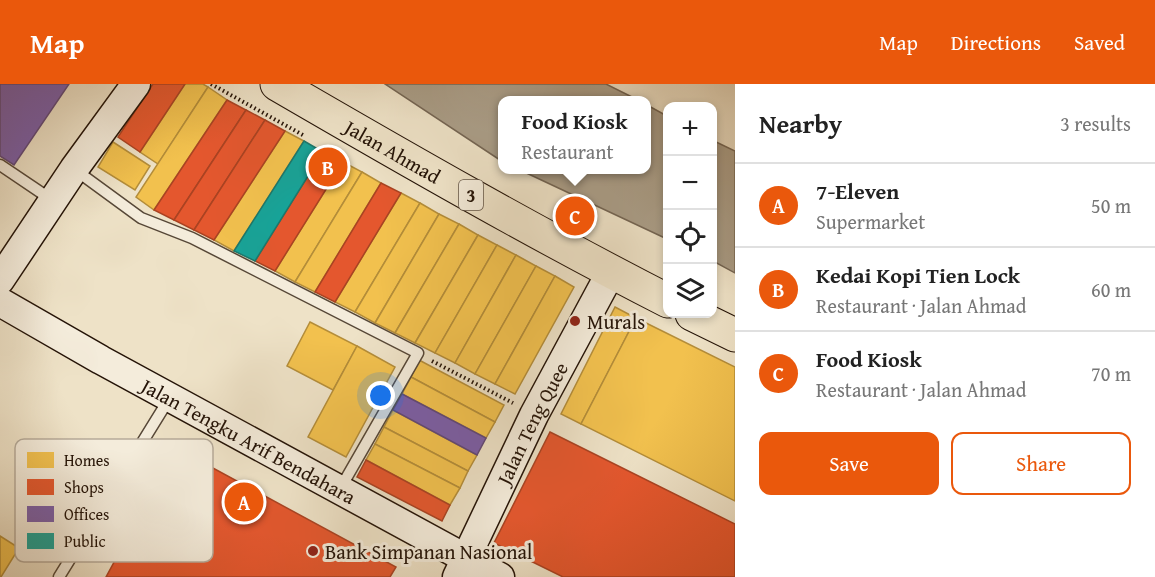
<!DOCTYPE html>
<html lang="en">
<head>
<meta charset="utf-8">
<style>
  body { margin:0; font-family:"Gentium Book Plus",serif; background:#f2f2f2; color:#222 }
  .controls { position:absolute; right:18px; top:18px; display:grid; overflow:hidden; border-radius:12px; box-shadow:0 3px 9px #0003 }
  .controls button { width:54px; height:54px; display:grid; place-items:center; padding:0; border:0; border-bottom:2px solid #e0e0e0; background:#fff; color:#222; font:30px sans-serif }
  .you { position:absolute; left:381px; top:312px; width:21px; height:21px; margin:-15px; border:4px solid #fff; border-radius:50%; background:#1a73e8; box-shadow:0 0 0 9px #1a73e833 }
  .badge { display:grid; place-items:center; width:39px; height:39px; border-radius:50%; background:#ea580c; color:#fff; font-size:20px; font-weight:700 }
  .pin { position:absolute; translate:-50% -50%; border:3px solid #fff; box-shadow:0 2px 6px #0006 }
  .popup { position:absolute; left:498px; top:12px; width:153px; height:78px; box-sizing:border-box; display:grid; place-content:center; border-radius:12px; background:#fff; filter:drop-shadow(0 2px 4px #0005); font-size:20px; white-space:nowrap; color:#767676 }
  .popup b { font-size:22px; color:#222 }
  .popup::after { content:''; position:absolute; left:50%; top:100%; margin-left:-12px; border:12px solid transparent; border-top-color:#fff }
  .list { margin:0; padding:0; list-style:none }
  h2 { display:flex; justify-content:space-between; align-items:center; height:78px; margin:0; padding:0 24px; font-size:26px }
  h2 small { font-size:20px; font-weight:400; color:#767676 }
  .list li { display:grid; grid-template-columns:39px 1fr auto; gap:18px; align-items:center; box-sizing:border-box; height:84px; padding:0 24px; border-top:2px solid #e0e0e0 }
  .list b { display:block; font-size:22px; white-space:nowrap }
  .list p { margin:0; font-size:20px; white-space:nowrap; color:#767676 }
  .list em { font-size:20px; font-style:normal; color:#767676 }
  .actions { display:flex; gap:12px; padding:18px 24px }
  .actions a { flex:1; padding:14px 0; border:2px solid #ea580c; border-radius:12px; text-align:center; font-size:21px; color:#ea580c }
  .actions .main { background:#ea580c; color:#fff }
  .icon { flex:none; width:33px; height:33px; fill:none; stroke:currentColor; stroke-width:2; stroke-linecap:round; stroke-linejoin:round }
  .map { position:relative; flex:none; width:735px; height:493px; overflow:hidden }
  header { display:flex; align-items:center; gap:36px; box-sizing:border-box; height:84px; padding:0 30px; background:#ea580c; color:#fff }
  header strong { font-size:28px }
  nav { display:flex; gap:33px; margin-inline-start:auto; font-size:21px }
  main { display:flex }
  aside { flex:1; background:#fff }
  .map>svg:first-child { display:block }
</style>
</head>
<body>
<header>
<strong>Map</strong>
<nav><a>Map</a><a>Directions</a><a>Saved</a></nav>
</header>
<main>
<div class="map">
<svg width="735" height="493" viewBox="0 0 735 493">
  <rect width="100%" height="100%" fill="#eee2c7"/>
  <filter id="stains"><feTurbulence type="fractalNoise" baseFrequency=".00333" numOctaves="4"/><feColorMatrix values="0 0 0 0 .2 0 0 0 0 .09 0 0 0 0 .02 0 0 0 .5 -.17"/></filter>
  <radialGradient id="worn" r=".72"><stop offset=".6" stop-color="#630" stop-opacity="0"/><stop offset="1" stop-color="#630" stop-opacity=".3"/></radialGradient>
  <!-- water -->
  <g fill="#a99c86" stroke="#746553" stroke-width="1.5">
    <path d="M385,0h221l32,16h-135v62z"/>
    <path d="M647,21l20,11v123l-147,-69h127z"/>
    <path d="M712,56l23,11v122l-22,-12z"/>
  </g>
  <!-- homes -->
  <g fill="#f2c14e" stroke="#b48d39" stroke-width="1.5">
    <path d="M185,0h18l5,3 -50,77 -18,-12z"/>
    <path d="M208,3l19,13 -73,110 -18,-13z"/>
    <path d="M285,47l19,10 -70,110 -20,-11z"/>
    <path d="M113,58l37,24 -15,24 -37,-23z"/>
    <path d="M343,78l19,10 -67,110 -20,-11z"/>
    <path d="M362,88l19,11 -66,109 -20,-10z"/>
    <path d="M401,109l19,10 -65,109 -20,-10z"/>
    <path d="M420,119l19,11 -64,109 -20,-11z"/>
    <path d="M439,130l20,10 -64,109 -20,-10z"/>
    <path d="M459,140l19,11 -63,108 -20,-10z"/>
    <path d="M478,151l19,10 -62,108 -20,-10z"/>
    <path d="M497,161l19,10 -61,108 -20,-10z"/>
    <path d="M516,171l20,11 -61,108 -20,-11z"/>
    <path d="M536,182l19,10 -60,108 -20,-10z"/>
    <path d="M555,192l19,11 -59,107 -20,-10z"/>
    <path d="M615,223l21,11 -55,106 -20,-10z"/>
    <path d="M636,234l99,49v134l-154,-77z"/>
    <path d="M310,238l47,24 -24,44 -46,-24z"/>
    <path d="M357,262l38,21 -49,90 -38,-20z"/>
    <path d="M419,276l85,45 -9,17 -84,-45z"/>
    <path d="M411,293l84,45 -9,16 -84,-44z"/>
    <path d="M393,326l84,45 -9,16 -84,-44z"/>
    <path d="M384,343l84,44 -8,17 -85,-44z"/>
    <path d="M375,360l85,44 -10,17 -84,-45z"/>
    <path d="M0,452l19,12 -18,29h-1z"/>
  </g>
  <!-- shops -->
  <g fill="#e4572e" stroke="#aa4322" stroke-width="1.5">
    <path d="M153,0h32l-45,68 -22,-15z"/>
    <path d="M227,16l19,10 -72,110 -20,-10z"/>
    <path d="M246,26l19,10 -71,110 -20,-10z"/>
    <path d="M265,36l20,11 -71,109 -20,-10z"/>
    <path d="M323,68l20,10 -68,109 -20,-10z"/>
    <path d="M381,99l20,10 -66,109 -20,-10z"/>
    <path d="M550,348l185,92v53h-172l-69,-34z"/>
    <path d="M176,364l220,119 -6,10h-284z"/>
    <path d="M366,376l84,45 -8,16 -85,-44z"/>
  </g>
  <!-- offices -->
  <g fill="#7b5ea7" stroke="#614877" stroke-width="1.5">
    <path d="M0,0h69l-55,81 -14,-9z"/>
    <path d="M402,310l84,44 -9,17 -84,-45z"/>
  </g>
  <!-- public -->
  <path fill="#17a398" stroke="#1b786c" stroke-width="1.5" d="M304,57l19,11 -68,109 -21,-10z"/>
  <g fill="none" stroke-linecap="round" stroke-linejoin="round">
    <defs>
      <g id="lane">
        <path d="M0,81l52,35"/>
        <path d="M74,85l67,49 51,20 226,115 -78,136"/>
        <path d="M59,493l110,-178"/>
      </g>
      <g id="secondary">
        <path d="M0,196l74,-111 62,-85"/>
        <path id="s1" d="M0,218l101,58 399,217"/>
        <path id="s2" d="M457,493l77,-162 77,-143"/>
      </g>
      <g id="highway">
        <path id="s3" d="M277,0c129,75 258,149 391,217"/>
        <path d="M692,230l43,21"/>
      </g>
    </defs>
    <!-- lane casing -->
    <use href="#lane" stroke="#564737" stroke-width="13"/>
    <!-- secondary casing -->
    <use href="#secondary" stroke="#241307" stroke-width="31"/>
    <!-- highway casing -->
    <use href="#highway" stroke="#241307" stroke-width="35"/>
    <!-- path -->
    <g stroke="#241307" stroke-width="4" stroke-dasharray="1.5 3" stroke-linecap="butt">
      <path d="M211,0l92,51"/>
      <path d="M432,277l81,42"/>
    </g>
    <!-- lane -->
    <use href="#lane" stroke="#f4ecdb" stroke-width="10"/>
    <!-- secondary -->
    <use href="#secondary" stroke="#f4ecdb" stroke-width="28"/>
    <!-- highway -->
    <use href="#highway" stroke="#eee2c7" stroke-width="33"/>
  </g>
  <!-- markers -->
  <g fill="#8f2418" stroke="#f4ecdb" stroke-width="2">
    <circle cx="575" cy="237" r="6"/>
    <circle cx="313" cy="467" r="6"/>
  </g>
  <g text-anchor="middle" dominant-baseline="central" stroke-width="6" stroke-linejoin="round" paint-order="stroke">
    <!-- shield labels -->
    <rect fill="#f4ecdb" stroke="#625447" stroke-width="1.5" x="459" y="96" width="24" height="30" rx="4.5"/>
    <g font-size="18" font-weight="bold" fill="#241307">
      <text x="471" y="111">3</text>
    </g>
    <!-- street labels -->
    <g font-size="20" fill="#241307" stroke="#f4ecdb">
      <text stroke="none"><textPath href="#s3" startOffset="134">Jalan Ahmad</textPath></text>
      <text stroke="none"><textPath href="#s2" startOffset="171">Jalan Teng Quee</textPath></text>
      <text stroke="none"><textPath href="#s1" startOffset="285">Jalan Tengku Arif Bendahara</textPath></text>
    </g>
    <!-- poi labels -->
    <g font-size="20" fill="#241307" stroke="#f4ecdb" text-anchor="start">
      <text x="587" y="237">Murals</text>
      <text x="325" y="467">Bank Simpanan Nasional</text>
    </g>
  </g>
  <!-- legend -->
  <rect x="15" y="355" width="198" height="123" rx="9" fill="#f4ecdb" stroke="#b6ab9b" stroke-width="1.5"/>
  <rect x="27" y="368" width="27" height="16" fill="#f2c14e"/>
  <rect x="27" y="395" width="27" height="16" fill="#e4572e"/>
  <rect x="27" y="422" width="27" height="16" fill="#7b5ea7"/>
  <rect x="27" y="449" width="27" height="16" fill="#17a398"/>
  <g font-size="16" fill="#241307">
    <text x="64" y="382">Homes</text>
    <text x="64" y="409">Shops</text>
    <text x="64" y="436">Offices</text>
    <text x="64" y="463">Public</text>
  </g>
  <rect width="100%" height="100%" filter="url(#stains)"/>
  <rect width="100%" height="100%" fill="url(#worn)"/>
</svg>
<div class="controls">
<button>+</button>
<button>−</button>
<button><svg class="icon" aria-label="locate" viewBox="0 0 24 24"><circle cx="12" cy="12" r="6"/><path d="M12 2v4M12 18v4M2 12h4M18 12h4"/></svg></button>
<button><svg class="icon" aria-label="layers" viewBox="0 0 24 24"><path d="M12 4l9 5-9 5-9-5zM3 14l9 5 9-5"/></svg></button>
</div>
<div class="you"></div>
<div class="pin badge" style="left:244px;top:418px">A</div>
<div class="pin badge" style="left:328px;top:83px">B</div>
<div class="pin badge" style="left:575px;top:132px">C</div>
<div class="popup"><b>Food Kiosk</b>Restaurant</div>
</div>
<aside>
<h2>Nearby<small>3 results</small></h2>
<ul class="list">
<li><span class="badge">A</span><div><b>7-Eleven</b><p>Supermarket</p></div><em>50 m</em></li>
<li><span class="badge">B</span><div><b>Kedai Kopi Tien Lock</b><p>Restaurant · Jalan Ahmad</p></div><em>60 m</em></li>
<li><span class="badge">C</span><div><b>Food Kiosk</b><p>Restaurant · Jalan Ahmad</p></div><em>70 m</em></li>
</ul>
<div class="actions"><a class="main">Save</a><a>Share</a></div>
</aside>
</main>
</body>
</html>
